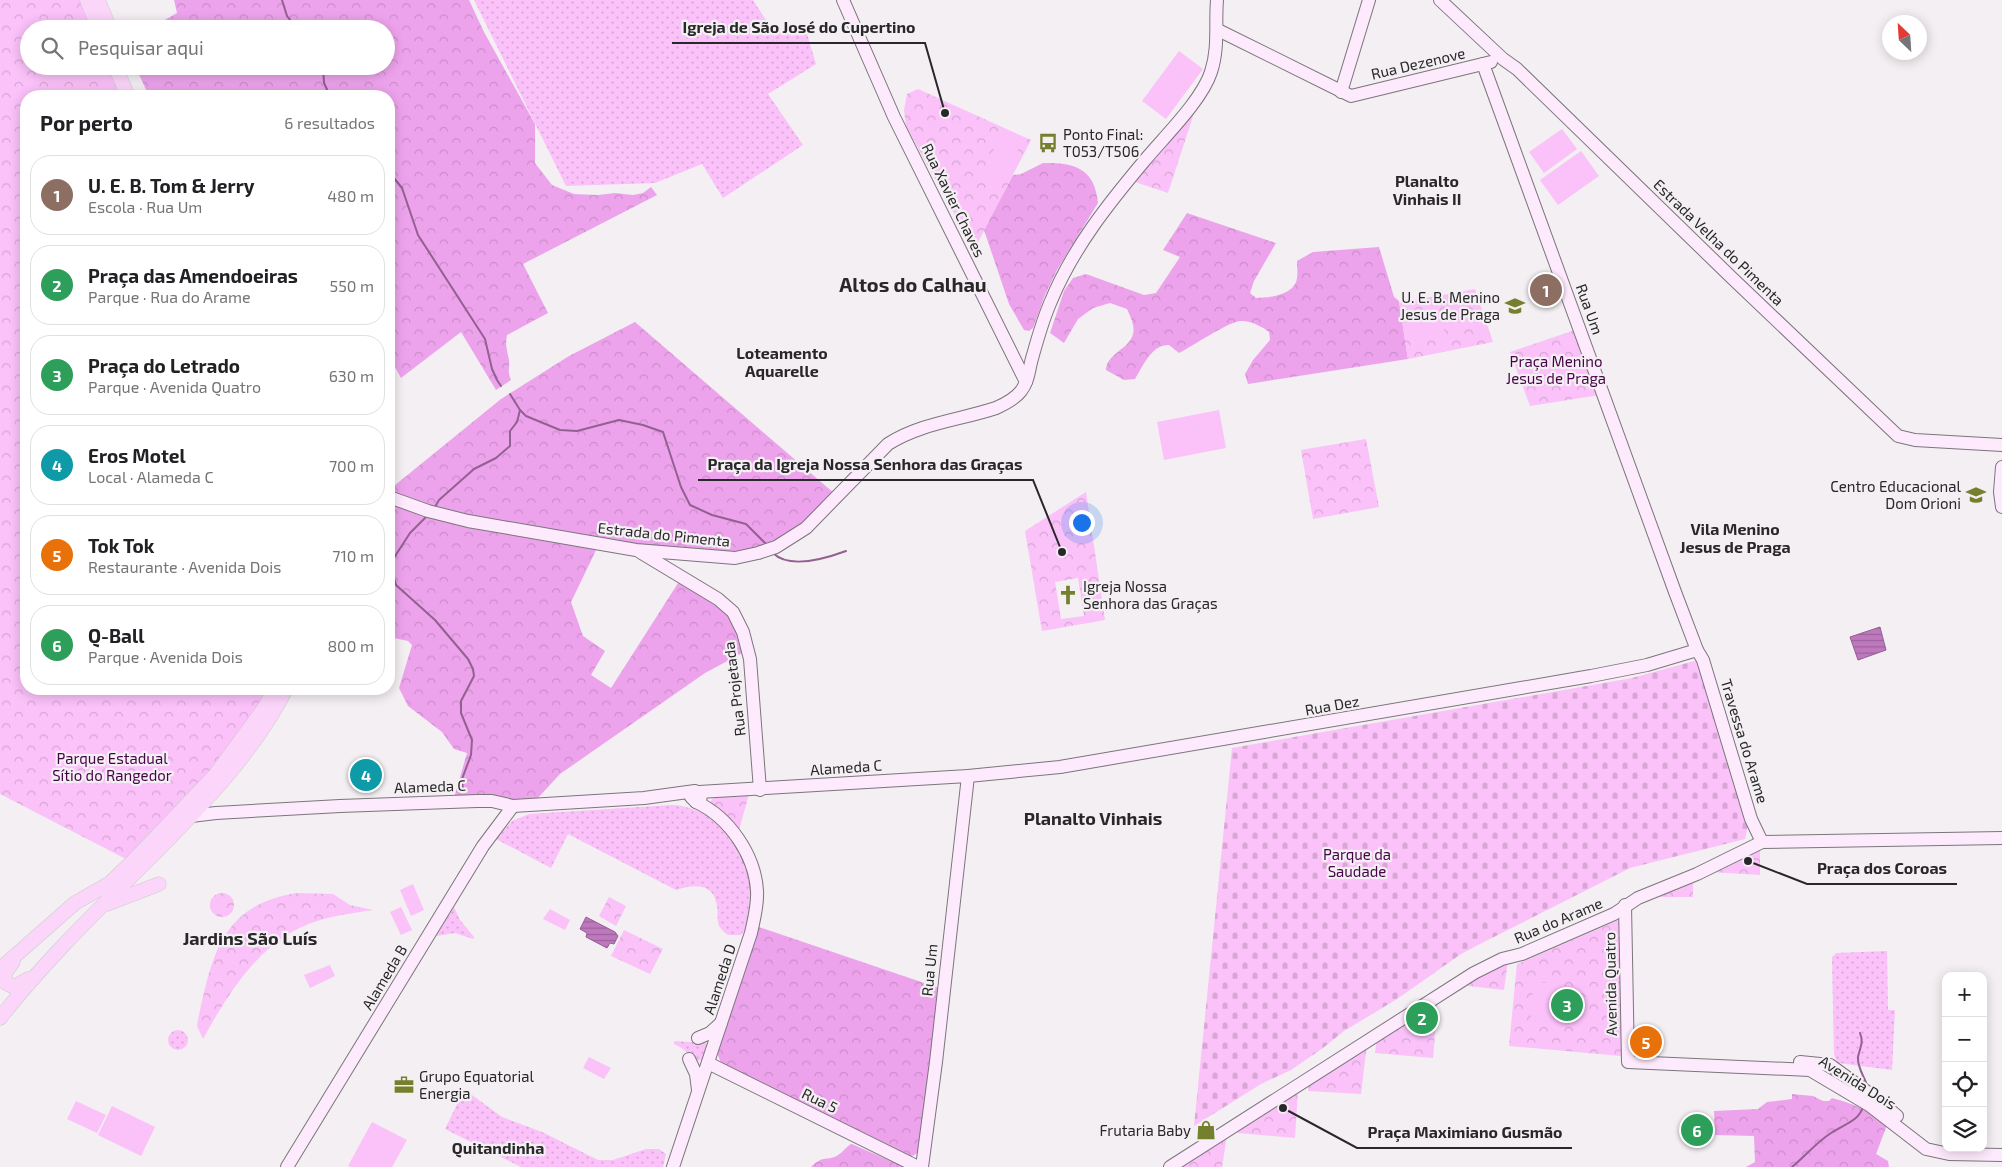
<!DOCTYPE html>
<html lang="pt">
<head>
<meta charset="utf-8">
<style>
  body { margin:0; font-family:"Exo 2",sans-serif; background:#f2f2f2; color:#202124 }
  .controls { position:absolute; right:15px; bottom:15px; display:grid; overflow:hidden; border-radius:10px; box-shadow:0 2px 12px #0003 }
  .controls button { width:45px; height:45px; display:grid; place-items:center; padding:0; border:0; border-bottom:1px solid #e0e0e0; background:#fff; color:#202124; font:25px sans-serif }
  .compass { position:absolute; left:1882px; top:15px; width:45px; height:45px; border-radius:50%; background:#fff; box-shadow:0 2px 12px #0003; rotate:335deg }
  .you { position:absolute; left:1081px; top:522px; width:18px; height:18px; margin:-12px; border:4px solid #fff; border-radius:50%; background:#1a73e8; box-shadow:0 0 0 8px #1a73e833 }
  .badge { display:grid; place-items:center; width:32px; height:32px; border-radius:50%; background:#ea580c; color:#fff; font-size:16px; font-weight:700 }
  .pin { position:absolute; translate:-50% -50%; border:2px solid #fff; box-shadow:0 1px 5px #0006 }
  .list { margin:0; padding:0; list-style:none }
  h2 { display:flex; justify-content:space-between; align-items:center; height:65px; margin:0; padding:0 20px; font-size:21px }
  h2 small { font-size:16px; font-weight:400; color:#757577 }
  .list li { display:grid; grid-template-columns:32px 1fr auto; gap:15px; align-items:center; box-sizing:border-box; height:80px; margin:0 10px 10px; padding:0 10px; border:1px solid #e0e0e0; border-radius:20px }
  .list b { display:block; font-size:19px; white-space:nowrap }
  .list p { margin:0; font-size:16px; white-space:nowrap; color:#757577 }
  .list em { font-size:16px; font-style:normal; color:#757577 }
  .icon { flex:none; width:28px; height:28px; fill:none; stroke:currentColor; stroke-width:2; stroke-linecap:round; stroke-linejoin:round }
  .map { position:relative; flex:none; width:2002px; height:1167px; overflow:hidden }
  .search { position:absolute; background:#fff; box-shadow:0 2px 12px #0003; left:20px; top:20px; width:375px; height:55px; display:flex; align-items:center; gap:12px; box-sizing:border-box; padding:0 18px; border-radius:28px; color:#757577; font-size:19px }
  .panel { position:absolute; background:#fff; box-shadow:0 2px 12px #0003; left:20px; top:90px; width:375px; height:605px; border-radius:20px }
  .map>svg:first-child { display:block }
</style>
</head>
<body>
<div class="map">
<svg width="2002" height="1167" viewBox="0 0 2002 1167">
  <defs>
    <pattern id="grass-dots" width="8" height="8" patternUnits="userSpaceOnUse" patternTransform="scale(1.25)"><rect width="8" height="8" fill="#fbc1f9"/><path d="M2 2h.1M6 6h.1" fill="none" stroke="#d7a6d5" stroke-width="1.8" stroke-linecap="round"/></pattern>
    <pattern id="forest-crowns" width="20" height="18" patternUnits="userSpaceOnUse" patternTransform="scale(1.25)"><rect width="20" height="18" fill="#eda3ec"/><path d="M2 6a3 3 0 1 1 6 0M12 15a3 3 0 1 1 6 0" fill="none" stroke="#cb8cca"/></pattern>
    <pattern id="cemetery-stones" width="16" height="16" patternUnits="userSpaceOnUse" patternTransform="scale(1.25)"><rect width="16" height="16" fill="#fbc1f9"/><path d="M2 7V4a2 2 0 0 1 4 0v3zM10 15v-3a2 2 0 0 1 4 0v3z" fill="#d7a6d5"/></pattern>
    <pattern id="park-crowns" width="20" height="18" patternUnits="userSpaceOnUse" patternTransform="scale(1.25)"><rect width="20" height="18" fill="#fbc1f9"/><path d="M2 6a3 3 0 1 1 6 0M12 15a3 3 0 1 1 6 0" fill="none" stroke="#d7a6d5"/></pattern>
    <pattern id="water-rules" width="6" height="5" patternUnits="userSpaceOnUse" patternTransform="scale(1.25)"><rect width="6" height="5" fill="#bf78be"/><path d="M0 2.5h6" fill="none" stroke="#9b629a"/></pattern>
  </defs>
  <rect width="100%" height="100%" fill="#f3eff3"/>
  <!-- grass -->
  <g fill="url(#grass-dots)">
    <path d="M474,0h279l22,34 29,-10 12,40 -48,30 35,51 -80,53 -21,-34 -47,19 -89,3z"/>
    <path d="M672,805c48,2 82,52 79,98 -1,11 -2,23 -10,32h-13c-3,-2 -7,-6 -9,-9 -2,-5 -1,-14 -2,-20 -3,-23 -23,-22 -41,-16l-108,-56 -17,34 -55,-29 16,-18 17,-7z"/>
    <path d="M454,907l6,13 14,17 -1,2 -18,-6 -19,3z"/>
    <path d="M1887,951l1,59h7l-3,60 -54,-7 -4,-8 -2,-98 4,-4z"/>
    <circle cx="178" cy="1040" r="10"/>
    <path d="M674,1041l32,2 2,4 -4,11 -6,3c-10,-5 -13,-13 -24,-17z"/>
    <path d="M466,1093l6,2 30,22 40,15 56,28h15l33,-11h13l7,5 -3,13h-142l-76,-38 16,-33z"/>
  </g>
  <!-- forest -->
  <g fill="url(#forest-crowns)">
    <path d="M174,0h295l15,32 51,92v39l17,22 22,9 24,1 17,-2 18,2 10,-2 8,-6 6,8 -134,69 25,49 -41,22c-2,11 0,14 2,25 1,8 -2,11 2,20l-15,10 -35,-58 -60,46 -12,-22v-260h-240l-14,-30h251v-37h-237l28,-16z"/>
    <path d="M1043,163c32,-1 52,6 55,40l-41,67 -12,25 -12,33 -4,3 -5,-1 -15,-26 -25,-74 29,-55 8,-1z"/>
    <path d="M1187,213l89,30 -22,38 -4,12 6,5c13,0 39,-3 41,-20 1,-5 0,-12 0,-17l16,-9 66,-5 15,50 5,4 9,58 -160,25 -3,-10 8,-14 17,-20 -1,-8c-7,-6 -20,-12 -29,-11 -14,2 -47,25 -61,32l-10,-8c-17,-1 -26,21 -34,34l-11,1 -18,-10c0,-19 32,-22 27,-45 -1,-6 -4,-11 -6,-16l-17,-6 -17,5 -15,11 -14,24 -14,-10 14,-42 9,-13 13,-4 58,21 12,-2 24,-36 -17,-7z"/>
    <path d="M635,322l200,172 -40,37 -19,14 -39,11 -137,-14 -29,60 12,34 22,15 -14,24 20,13 69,-108 45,28 21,43 -41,22 -112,78 -33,23 -24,26 -25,3 -57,-5 13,-45 -13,-4 -12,-17 -34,-26 -9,-18 13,-43 -4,-4 -19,-4v-147l112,-91 68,-43z"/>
    <path d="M759,927l180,61 -19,161c-4,6 -7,8 -14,7l-185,-93 -4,-10z"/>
    <path d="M1792,1094l21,2 10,5h6l3,-3c23,6 36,12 55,27l-11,29 12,7 1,6h-143l9,-5 -1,-26 -39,-1 -1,-24 44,-2 9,-7 25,-3z"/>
    <path d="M851,1144h1l52,23h-93c13,-13 16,-5 27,-12 5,-3 8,-8 13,-11z"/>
  </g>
  <!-- cemetery -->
  <path fill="url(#cemetery-stones)" d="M1698,660l50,166 -3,13 -115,29 -150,76 -19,10 -64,45 -53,32 -21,17 -32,22 -30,14 -67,42 38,-378 400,-70z"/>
  <!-- park -->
  <g fill="url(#park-crowns)" fill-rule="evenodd">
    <path d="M0,0h83l12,29h-66v37h82l13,30h-98v593h244l-66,93 -78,77 -126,-65z"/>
    <path d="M918,89l113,51 -57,110 -68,-124 -2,-16 3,-16z"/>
    <path d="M1196,107l-28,86 -36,-12z"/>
    <path d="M1475,289l18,53 -85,17 -9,-56z"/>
    <path d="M1575,330l25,65 -70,11 -20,-54z"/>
    <path d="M1366,439l13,68 -66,12 -12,-69z"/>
    <path d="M1086,492l19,128 -63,11 -17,-100zM1078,578l6,38 -23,3 -6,-37z"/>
    <path d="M749,794l-10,36 -11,-13 -17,-12 -1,-3c6,-10 29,-7 39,-8z"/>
    <path d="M1760,849v26l-48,-3z"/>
    <path d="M1693,880v17h-40z"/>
    <path d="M298,893l35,1 17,11 23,5c-19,3 -38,5 -56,11 -55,17 -88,71 -114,118l-6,-13 1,-6c14,-64 23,-116 100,-127z"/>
    <circle cx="222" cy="905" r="12"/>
    <path d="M609,897l17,9 -10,20 -17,-10z"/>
    <path d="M1621,919v137l-112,-10 8,-82z"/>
    <path d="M624,930l39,19 -13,25 -39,-18z"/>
    <path d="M1508,960l-4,30 -44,-5z"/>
    <path d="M1438,999l-5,59 -58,-5 2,-16z"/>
    <path d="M1367,1044l-6,50 -53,-3v-10z"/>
    <path d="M1298,1090l-3,48 -57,-5 1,-8z"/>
    <path d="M1688,1118l24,1v16l-31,3z"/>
    <path d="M1227,1135l-5,32h-43z"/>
  </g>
  <!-- garden -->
  <g fill="#fbc1f9">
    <path d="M1179,51l24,18 -37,50 -24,-18z"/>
    <path d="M1562,129l15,20 -33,24 -15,-21z"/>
    <path d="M1001,135l20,9 -20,40 -19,-9z"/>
    <path d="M1581,151l18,25 -41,29 -18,-25z"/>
    <path d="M1441,312l4,23 -30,6 -5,-23z"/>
    <path d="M1219,410l7,38 -62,12 -7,-38z"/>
    <path d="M413,884l11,26 -13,6 -11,-26z"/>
    <path d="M401,907l11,23 -11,5 -11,-23z"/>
    <path d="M550,909l20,11 -5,10 -22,-11z"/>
    <path d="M330,965l5,11 -25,12 -6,-13z"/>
    <path d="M1533,982l21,1 -1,38 -22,-1z"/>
    <path d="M1559,1007l30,4 -3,16 -29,-4z"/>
    <path d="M589,1057l22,11 -7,11 -21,-11z"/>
    <path d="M76,1101l30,14 -9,18 -30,-14z"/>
    <path d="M112,1106l43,21 -14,29 -43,-21z"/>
    <path d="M372,1122l35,18 -15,27h-41l-3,-1z"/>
  </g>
  <!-- water -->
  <g fill="url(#water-rules)" stroke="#926091">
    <path d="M1880,627l6,23 -28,10 -8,-23z"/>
    <path d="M586,917l29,15 3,4 -4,8 -4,-1 -3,5 -21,-11 1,-4 -7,-4z"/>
  </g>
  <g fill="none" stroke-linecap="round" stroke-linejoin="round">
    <!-- stream -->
    <g stroke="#926091" stroke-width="2">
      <path d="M282,0l5,16 10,13"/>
      <path d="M323,66l1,17 6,13"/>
      <path d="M389,172l13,16 16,47 67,104 7,30 5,11 4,6"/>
      <path d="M520,410l6,6 34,14 17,1 42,-11 24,5 20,7 18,55 9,18 22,10 34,9 20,20"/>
      <path d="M435,507l4,-7 35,-31 22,-11 14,-12v-15l7,-9 3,-12 -10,-16"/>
      <path d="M426,517l-16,16 -20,31 6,21 39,35 33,39 5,10 1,7 -13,25v12l11,27 -1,15 -9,24 1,12"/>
      <path d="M773,553c17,17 54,5 73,-2"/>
      <path d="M1860,1033c4,10 0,14 -2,24 -1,10 6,19 9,28"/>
      <path d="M1792,1167c13,-11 25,-25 39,-34 13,-9 27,-11 32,-26"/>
    </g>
    <defs>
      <g id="secondary">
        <path d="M843,0l51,117 132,265"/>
        <path d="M1440,0l63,59 14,10 215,209 166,158 17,4 87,5"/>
        <path d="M1218,30l133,66 140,-34"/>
        <path d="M1483,64l192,528 22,58 6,10 48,159 11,23"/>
        <path d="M1341,92l28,-92"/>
        <path d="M2002,467l-2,25 2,15"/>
        <path d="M389,497l39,14 40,10 168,29 99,8 23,-5 18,-6 30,-19 82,-84c33,-21 72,-24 108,-36 9,-4 19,-9 25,-17 8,-10 8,-24 12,-36 5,-18 10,-36 18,-54 22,-53 57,-97 94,-141 20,-24 57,-60 66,-88 8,-24 4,-48 6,-72"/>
        <path d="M640,552l78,47 15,13 10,20 7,27 10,131"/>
        <path d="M699,792l269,-16 92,-9 531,-91 56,-11 50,-15"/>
        <path d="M191,816l25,-3 124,-7 137,-5h15l21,5 131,-8 51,-7 6,4 -1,6 -4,1 -5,-5 1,-4"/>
        <path d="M1625,905l3,157 182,8 59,35 57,44 23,5 53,1"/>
        <path d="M698,1038l12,-5 11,-10"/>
        <path d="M689,1059l7,15 2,16"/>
        <path d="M1800,1062l30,3 44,32 23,19"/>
        <path d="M708,1063l210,104"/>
        <path d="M287,1167l196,-321 30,-40"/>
        <path d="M673,1167l78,-234c3,-14 7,-28 6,-42 -2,-36 -28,-74 -61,-89"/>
        <path d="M922,1167l14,-105 32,-286"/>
        <path d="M1170,1167l304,-194 28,-14 20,-5 92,-40 24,-16 59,-24 65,-32 240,-4"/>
      </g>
      <g id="primary">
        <path d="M87,0l12,29"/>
        <path d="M98,0l12,29"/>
        <path d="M115,66l13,30"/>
        <path d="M107,904l52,-20"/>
        <path d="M13,962l-8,11 1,10 8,4 14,-8"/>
        <path d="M0,969l75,-66 35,-20 24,-23 82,-86 49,-67 10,-18"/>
        <path d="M0,1018c48,-61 104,-114 159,-169 48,-49 96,-99 127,-160"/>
      </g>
    </defs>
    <!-- secondary casing -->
    <use href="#secondary" stroke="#7a767a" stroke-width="14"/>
    <!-- primary casing -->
    <use href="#primary" stroke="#cccbcc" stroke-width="15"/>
    <!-- secondary -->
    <use href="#secondary" stroke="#feeafd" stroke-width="12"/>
    <!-- primary -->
    <use href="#primary" stroke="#fcd5fb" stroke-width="14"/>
  </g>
  <!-- icons -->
  <defs>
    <symbol id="bus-bare" viewBox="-9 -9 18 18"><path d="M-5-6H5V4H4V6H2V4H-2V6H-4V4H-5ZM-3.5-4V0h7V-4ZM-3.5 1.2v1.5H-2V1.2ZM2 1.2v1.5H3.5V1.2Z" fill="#74802d" stroke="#f3eff3" stroke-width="2.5" paint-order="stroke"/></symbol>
    <symbol id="school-bare" viewBox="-9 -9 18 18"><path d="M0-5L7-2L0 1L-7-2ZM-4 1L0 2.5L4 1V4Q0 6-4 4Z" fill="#74802d" stroke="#f3eff3" stroke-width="2.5" paint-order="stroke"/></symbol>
    <symbol id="church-bare" viewBox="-9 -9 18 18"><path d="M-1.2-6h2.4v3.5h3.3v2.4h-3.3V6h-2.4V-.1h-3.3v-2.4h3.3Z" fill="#74802d" stroke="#f3eff3" stroke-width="2.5" paint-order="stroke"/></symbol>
    <symbol id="office-bare" viewBox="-9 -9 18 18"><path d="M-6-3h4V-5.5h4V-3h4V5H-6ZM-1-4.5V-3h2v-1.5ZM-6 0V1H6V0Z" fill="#74802d" stroke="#f3eff3" stroke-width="2.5" paint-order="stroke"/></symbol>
    <symbol id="shop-bare" viewBox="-9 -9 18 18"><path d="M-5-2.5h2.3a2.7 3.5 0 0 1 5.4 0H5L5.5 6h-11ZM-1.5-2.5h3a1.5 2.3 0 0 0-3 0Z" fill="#74802d" stroke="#f3eff3" stroke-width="2.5" paint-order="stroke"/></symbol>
  </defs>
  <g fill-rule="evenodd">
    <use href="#bus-bare" x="1034" y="129" width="28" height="28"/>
    <use href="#school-bare" x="1501" y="292" width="28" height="28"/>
    <use href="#school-bare" x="1962" y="481" width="28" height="28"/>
    <use href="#church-bare" x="1054" y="581" width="28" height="28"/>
    <use href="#office-bare" x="390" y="1071" width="28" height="28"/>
    <use href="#shop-bare" x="1192" y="1116" width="28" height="28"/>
  </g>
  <g text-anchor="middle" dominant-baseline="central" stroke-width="4.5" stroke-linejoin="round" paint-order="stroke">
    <!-- street labels -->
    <g font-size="15" fill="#292729" stroke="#f3eff3">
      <text transform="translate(1418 63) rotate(-13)">Rua Dezenove</text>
      <text transform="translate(954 200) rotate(64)">Rua Xavier Chaves</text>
      <text transform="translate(1719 242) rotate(44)">Estrada Velha do Pimenta</text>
      <text transform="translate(1590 309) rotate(70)">Rua Um</text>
      <text transform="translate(664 534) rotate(6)">Estrada do Pimenta</text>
      <text transform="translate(734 689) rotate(-97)">Rua Projetada</text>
      <text transform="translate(1332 705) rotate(-10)">Rua Dez</text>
      <text transform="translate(1745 741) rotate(73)">Travessa do Arame</text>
      <text transform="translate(846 767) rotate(-4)">Alameda C</text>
      <text transform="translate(430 786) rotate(-2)">Alameda C</text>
      <text transform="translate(1558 920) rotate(-23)">Rua do Arame</text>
      <text transform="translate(929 970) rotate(-84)">Rua Um</text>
      <text transform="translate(384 977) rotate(-59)">Alameda B</text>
      <text transform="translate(719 979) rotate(-72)">Alameda D</text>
      <text transform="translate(1610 984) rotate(-91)">Avenida Quatro</text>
      <text transform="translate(1858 1082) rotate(32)">Avenida Dois</text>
      <text transform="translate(820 1100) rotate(26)">Rua 5</text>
    </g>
    <!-- poi labels -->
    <g font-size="15" fill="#292729" stroke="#f3eff3" text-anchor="start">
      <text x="1063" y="134">Ponto Final:<tspan x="1063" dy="17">T053/T506</tspan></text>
      <text x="1500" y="297" text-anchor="end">U. E. B. Menino<tspan x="1500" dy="17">Jesus de Praga</tspan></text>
      <text x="1961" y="486" text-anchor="end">Centro Educacional<tspan x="1961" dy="17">Dom Orioni</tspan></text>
      <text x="1083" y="586">Igreja Nossa<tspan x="1083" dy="17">Senhora das Graças</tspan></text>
      <text x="419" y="1076">Grupo Equatorial<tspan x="419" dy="17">Energia</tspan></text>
      <text x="1191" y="1130" text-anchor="end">Frutaria Baby</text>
    </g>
    <!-- park labels -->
    <g font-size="15" fill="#470348" stroke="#f3eff3">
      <text x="1556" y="361">Praça Menino<tspan x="1556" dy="17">Jesus de Praga</tspan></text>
      <text x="112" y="758">Parque Estadual<tspan x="112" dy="17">Sítio do Rangedor</tspan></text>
      <text x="1357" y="854">Parque da<tspan x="1357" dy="17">Saudade</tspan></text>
    </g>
    <!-- neighbourhood labels -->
    <g font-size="16" font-weight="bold" fill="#292729" stroke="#f3eff3">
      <text x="1427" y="180">Planalto<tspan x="1427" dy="18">Vinhais II</tspan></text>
      <text x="782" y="352">Loteamento<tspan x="782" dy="18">Aquarelle</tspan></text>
      <text x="1735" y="528">Vila Menino<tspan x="1735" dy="18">Jesus de Praga</tspan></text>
      <text x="498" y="1147">Quitandinha</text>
    </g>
    <!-- quarter labels -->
    <g font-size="18" font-weight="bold" fill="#292729" stroke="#f3eff3">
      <text x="1093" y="818">Planalto Vinhais</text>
      <text x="250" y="938">Jardins São Luís</text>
    </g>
    <!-- district labels -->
    <g font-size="20" font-weight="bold" fill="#292729" stroke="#f3eff3">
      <text x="913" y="284">Altos do Calhau</text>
    </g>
  </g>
  <!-- callouts -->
  <path fill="none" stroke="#292729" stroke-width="2" d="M945 113L925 43H672M1062 552L1033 480H698M1748 861L1807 884H1957M1283 1108L1357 1148H1572"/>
  <g fill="#292729" stroke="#f3eff3" stroke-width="2">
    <circle cx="945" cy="113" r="5"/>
    <circle cx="1062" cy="552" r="5"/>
    <circle cx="1748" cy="861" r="5"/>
    <circle cx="1283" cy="1108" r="5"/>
  </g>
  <g font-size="16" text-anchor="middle" font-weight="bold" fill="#292729" stroke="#f3eff3" stroke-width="4.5" stroke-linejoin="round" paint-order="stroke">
    <text x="799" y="33">Igreja de São José do Cupertino</text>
    <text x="865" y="470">Praça da Igreja Nossa Senhora das Graças</text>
    <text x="1882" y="874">Praça dos Coroas</text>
    <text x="1465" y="1138">Praça Maximiano Gusmão</text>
  </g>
</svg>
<div class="controls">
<button>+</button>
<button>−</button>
<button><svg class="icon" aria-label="locate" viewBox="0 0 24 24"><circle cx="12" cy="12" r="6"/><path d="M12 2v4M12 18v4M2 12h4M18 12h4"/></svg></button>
<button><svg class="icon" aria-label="layers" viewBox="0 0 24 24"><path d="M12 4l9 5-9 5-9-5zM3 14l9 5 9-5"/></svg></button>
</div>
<svg class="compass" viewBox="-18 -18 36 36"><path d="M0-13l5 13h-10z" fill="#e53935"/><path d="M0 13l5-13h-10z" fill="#757577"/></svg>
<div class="you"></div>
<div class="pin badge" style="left:1546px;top:290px;background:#8d6e63">1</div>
<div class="pin badge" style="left:1422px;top:1018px;background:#2e9e5b">2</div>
<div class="pin badge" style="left:1567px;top:1005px;background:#2e9e5b">3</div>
<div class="pin badge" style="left:366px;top:775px;background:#0f9aa8">4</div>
<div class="pin badge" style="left:1646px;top:1042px;background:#e8710a">5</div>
<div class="pin badge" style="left:1697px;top:1130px;background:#2e9e5b">6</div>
<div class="search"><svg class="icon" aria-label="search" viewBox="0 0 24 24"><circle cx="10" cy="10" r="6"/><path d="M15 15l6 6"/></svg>Pesquisar aqui</div>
<section class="panel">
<h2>Por perto<small>6 resultados</small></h2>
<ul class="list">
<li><span class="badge" style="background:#8d6e63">1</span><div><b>U. E. B. Tom &amp; Jerry</b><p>Escola · Rua Um</p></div><em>480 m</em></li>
<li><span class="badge" style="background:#2e9e5b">2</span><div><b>Praça das Amendoeiras</b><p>Parque · Rua do Arame</p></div><em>550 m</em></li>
<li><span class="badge" style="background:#2e9e5b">3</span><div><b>Praça do Letrado</b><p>Parque · Avenida Quatro</p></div><em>630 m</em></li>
<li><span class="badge" style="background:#0f9aa8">4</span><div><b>Eros Motel</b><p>Local · Alameda C</p></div><em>700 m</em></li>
<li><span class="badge" style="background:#e8710a">5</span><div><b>Tok Tok</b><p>Restaurante · Avenida Dois</p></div><em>710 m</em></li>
<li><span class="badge" style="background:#2e9e5b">6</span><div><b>Q-Ball</b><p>Parque · Avenida Dois</p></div><em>800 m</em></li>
</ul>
</section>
</div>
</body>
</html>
